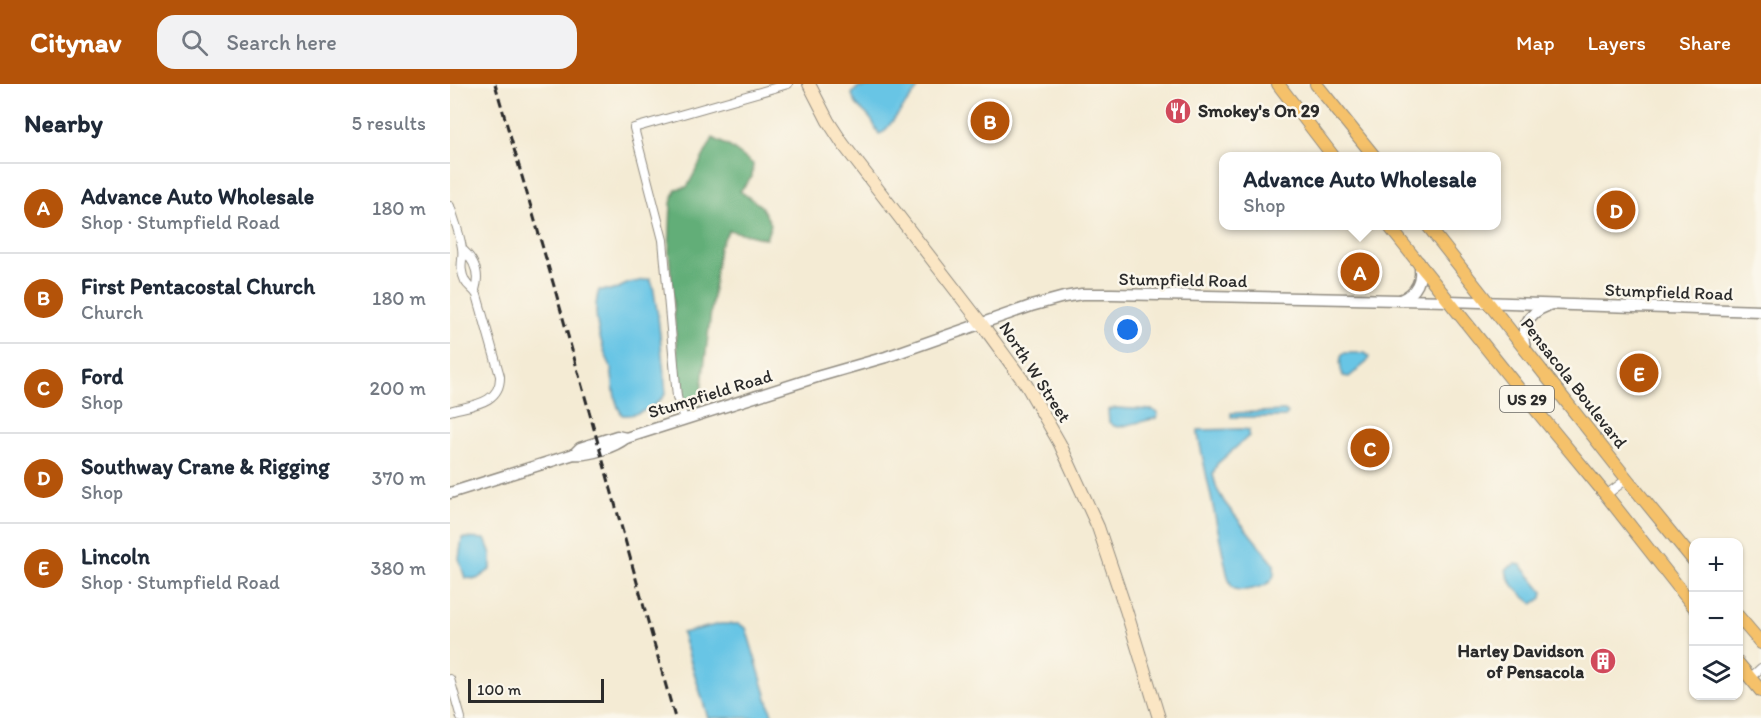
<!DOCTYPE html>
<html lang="en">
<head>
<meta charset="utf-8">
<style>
  body { margin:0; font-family:Itim,sans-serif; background:#f2f2f3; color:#1f2937 }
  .controls { position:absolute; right:18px; bottom:18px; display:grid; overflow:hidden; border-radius:12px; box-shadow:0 2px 4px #0004 }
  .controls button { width:54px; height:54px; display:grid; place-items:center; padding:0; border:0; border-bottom:2px solid #e0e1e3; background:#fff; color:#1f2937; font:30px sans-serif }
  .scale { position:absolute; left:18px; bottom:15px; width:136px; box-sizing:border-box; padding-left:6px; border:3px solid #2b2b2b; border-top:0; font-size:16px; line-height:21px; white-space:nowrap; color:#2b2b2b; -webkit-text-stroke:4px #fbf7ec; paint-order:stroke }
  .you { position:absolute; left:678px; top:246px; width:21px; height:21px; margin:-15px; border:4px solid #fff; border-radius:50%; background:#1a73e8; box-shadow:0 0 0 9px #1a73e833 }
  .badge { display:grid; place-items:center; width:39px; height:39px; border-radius:50%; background:#b45309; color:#fff; font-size:20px; font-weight:700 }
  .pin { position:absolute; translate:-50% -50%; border:3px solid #fff; box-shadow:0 2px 6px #0006 }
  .popup { position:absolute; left:769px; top:68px; width:282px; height:78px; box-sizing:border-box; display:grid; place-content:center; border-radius:12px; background:#fff; filter:drop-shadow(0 2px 4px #0005); font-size:20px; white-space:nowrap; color:#747a83 }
  .popup b { font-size:22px; color:#1f2937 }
  .popup::after { content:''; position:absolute; left:50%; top:100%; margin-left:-12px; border:12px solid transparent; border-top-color:#fff }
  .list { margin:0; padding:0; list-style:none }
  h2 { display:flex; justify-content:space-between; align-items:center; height:78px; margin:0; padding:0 24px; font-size:26px }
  h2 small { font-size:20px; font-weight:400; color:#747a83 }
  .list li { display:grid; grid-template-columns:39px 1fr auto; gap:18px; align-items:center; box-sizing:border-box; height:90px; padding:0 24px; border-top:2px solid #e0e1e3 }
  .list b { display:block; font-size:22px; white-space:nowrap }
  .list p { margin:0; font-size:20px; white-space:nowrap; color:#747a83 }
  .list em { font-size:20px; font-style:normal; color:#747a83 }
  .icon { flex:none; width:33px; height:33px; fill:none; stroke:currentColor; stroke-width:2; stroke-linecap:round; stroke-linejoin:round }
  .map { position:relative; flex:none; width:1311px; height:634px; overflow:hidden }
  header { display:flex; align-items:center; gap:36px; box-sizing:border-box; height:84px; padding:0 30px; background:#b45309; color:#fff }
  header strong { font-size:28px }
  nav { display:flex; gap:33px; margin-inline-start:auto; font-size:21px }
  .search { width:420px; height:54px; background:#f2f2f3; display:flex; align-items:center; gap:15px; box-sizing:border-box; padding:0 21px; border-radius:18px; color:#747a83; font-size:22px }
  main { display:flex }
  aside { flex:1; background:#fff }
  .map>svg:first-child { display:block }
</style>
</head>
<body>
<header>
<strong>Citynav</strong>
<div class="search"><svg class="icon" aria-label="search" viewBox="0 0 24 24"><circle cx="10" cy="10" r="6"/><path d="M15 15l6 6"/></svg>Search here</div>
<nav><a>Map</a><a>Layers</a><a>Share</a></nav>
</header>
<main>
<aside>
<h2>Nearby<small>5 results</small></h2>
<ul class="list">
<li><span class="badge">A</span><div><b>Advance Auto Wholesale</b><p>Shop · Stumpfield Road</p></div><em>180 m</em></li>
<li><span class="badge">B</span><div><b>First Pentacostal Church</b><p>Church</p></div><em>180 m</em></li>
<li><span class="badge">C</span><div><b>Ford</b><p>Shop</p></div><em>200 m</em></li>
<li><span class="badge">D</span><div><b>Southway Crane &amp; Rigging</b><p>Shop</p></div><em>370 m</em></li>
<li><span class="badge">E</span><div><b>Lincoln</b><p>Shop · Stumpfield Road</p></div><em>380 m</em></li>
</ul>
</aside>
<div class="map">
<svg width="1311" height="634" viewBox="0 0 1311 634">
  <rect width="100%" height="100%" fill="#fbf7ec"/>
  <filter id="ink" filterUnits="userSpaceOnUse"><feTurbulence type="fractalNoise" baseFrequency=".0167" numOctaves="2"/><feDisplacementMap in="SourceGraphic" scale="12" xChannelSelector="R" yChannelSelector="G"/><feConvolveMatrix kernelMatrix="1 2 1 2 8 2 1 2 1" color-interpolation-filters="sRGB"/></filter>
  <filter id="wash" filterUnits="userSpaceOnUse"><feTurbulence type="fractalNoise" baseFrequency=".008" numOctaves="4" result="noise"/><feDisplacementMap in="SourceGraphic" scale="24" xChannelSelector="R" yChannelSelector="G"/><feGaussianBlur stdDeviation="1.35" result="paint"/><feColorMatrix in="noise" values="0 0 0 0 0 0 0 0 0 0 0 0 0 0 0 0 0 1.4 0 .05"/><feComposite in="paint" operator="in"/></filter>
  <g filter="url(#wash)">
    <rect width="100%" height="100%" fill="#f4ebd4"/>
    <!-- forest -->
    <path fill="#62ae78" stroke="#466c52" stroke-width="1.5" d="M263,54l17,9 23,17 -1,13 -12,14 21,15 10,18 -5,15 -37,-9 -10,17 -20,162 -13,4 -5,-17 -12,-143 2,-50 5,-14 11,-2z"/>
    <!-- water -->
    <g fill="#67c5e5" stroke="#497888" stroke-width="1.5">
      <path d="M435,0h34l-2,6 -33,42 -5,2c-3,-5 -6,-13 -10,-17 -8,-10 -13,-8 -17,-23l5,-6z"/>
      <path d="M200,195l3,7 5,30 8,77c-8,13 -30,24 -44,22 -9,-14 -8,-30 -11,-46 -1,-5 -3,-9 -5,-13 -7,-19 -14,-46 -7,-66h15l15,-7z"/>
      <path d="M893,269h22l4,4 -2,5 -18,15 -6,-1c-3,-7 -4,-17 0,-23z"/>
      <path d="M664,324l39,2 5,3 -1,5 -38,9 -5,-1 -5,-4 -1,-12z"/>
      <path d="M835,327l3,3 -3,3h-54v-4z"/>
      <path d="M792,345l7,1v6l-32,28 -4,11 4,14 8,14 49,61c0,5 1,10 -1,14 -4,9 -34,16 -41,9 -2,-4 -4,-10 -5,-14l-29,-138v-5z"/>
      <path d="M12,454l23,1 6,15v15l-14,10 -12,-1 -6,-19z"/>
      <path d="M1065,480l6,1 22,27 -1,6 -9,6c-11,-8 -26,-22 -27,-35z"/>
      <path d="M270,540h19l7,4 27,90h-65l-26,-85z"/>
    </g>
  </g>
  <g filter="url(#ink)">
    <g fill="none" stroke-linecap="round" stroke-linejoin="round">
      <defs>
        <g id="minor">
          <path d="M0,122c4,13 10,28 12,42 2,12 -4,18 3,33 3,6 9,8 12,14l23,81c1,28 -29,29 -50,35"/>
          <path d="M13,166c12,11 17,24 12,40"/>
          <path d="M234,335l-7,-22 -14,-157 -29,-112 154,-44"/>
          <path d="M1156,411l21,-16"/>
          <path d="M1300,594l11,-10"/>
          <path d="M0,595l11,39"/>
        </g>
        <g id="tertiary">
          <path d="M950,216c17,-7 23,-21 19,-38"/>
          <path d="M1076,267c-7,-20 1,-38 21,-45"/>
          <path d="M124,370l6,-6 37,-12 9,2"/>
          <path d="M0,409l124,-39c14,2 41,-7 52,-16l194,-62 66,-19 145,-51 33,-9 18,-3h30l337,7 312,10"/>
        </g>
        <path id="secondary" d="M359,0l19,37 15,23 138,179 46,63 33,58 38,83 28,83 33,108"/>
        <g id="primary">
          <path d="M828,0l55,72"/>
          <path d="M866,0l58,72"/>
          <path d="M939,142l142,178 75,91 88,112"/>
          <path d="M978,142l199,253 67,82"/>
          <path d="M1288,532l23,27"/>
          <path d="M1288,579l23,28"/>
        </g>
      </defs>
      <!-- minor casing -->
      <use href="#minor" stroke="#908b80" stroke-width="10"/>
      <!-- tertiary casing -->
      <use href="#tertiary" stroke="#908b80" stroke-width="13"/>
      <!-- secondary casing -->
      <use href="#secondary" stroke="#908b80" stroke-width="14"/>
      <!-- primary casing -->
      <use href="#primary" stroke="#908b80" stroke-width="14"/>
      <!-- minor -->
      <use href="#minor" stroke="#fff" stroke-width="8"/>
      <!-- tertiary -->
      <use href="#tertiary" stroke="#fff" stroke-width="10"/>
      <!-- secondary -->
      <use href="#secondary" stroke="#fbe6c4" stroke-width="12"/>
      <!-- primary -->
      <use href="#primary" stroke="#f5c16b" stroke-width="12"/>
      <!-- rail -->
      <path stroke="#2b2b2b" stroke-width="3" stroke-dasharray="9 4.5" stroke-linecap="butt" d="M45,0l59,202 121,432"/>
    </g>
  </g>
  <!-- icons -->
  <defs>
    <symbol id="restaurant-disc" viewBox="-11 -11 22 22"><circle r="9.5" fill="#d1495b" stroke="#fbf7ec"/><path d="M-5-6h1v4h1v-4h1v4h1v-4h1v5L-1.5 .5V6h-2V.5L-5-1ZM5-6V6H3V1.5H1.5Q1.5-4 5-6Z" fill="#fff"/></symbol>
    <symbol id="building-disc" viewBox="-11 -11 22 22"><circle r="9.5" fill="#d1495b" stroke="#fbf7ec"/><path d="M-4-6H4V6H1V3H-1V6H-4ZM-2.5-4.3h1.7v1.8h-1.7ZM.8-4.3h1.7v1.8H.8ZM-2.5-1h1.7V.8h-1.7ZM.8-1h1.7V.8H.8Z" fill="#fff"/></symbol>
  </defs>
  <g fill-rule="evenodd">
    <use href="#restaurant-disc" x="713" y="12" width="30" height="30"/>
    <use href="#building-disc" x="1138" y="562" width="30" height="30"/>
  </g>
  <g text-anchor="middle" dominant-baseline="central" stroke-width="5" stroke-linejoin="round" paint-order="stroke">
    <!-- shield labels -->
    <rect fill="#fbf7ec" stroke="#696865" stroke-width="1.5" x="1050" y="302" width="54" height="26" rx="4.5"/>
    <g font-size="16" font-weight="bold" fill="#2b2b2b">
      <text x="1077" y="315">US 29</text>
    </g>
    <!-- poi labels -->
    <g font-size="18" font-weight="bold" fill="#2b2b2b" stroke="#fbf7ec" text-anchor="start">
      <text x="748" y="27">Smokey's On 29</text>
      <text x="1134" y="567" text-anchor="end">Harley Davidson<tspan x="1134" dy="21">of Pensacola</tspan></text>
    </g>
    <!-- street labels -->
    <g font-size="18" fill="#2b2b2b" stroke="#fbf7ec">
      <text transform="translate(733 196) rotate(1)">Stumpfield Road</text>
      <text transform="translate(1219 208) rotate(2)">Stumpfield Road</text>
      <text transform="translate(585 288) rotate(57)">North W Street</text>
      <text transform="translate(1124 299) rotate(52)">Pensacola Boulevard</text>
      <text transform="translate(260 310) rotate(-17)">Stumpfield Road</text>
    </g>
  </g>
</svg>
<div class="controls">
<button>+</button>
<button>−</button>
<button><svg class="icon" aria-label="layers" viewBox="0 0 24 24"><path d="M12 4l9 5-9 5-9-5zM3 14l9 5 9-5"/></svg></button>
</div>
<div class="scale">100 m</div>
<div class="you"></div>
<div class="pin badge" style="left:910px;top:188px">A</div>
<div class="popup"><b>Advance Auto Wholesale</b>Shop</div>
<div class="pin badge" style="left:540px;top:37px">B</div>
<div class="pin badge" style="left:920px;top:364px">C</div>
<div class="pin badge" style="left:1166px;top:126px">D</div>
<div class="pin badge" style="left:1189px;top:289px">E</div>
</div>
</main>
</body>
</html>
